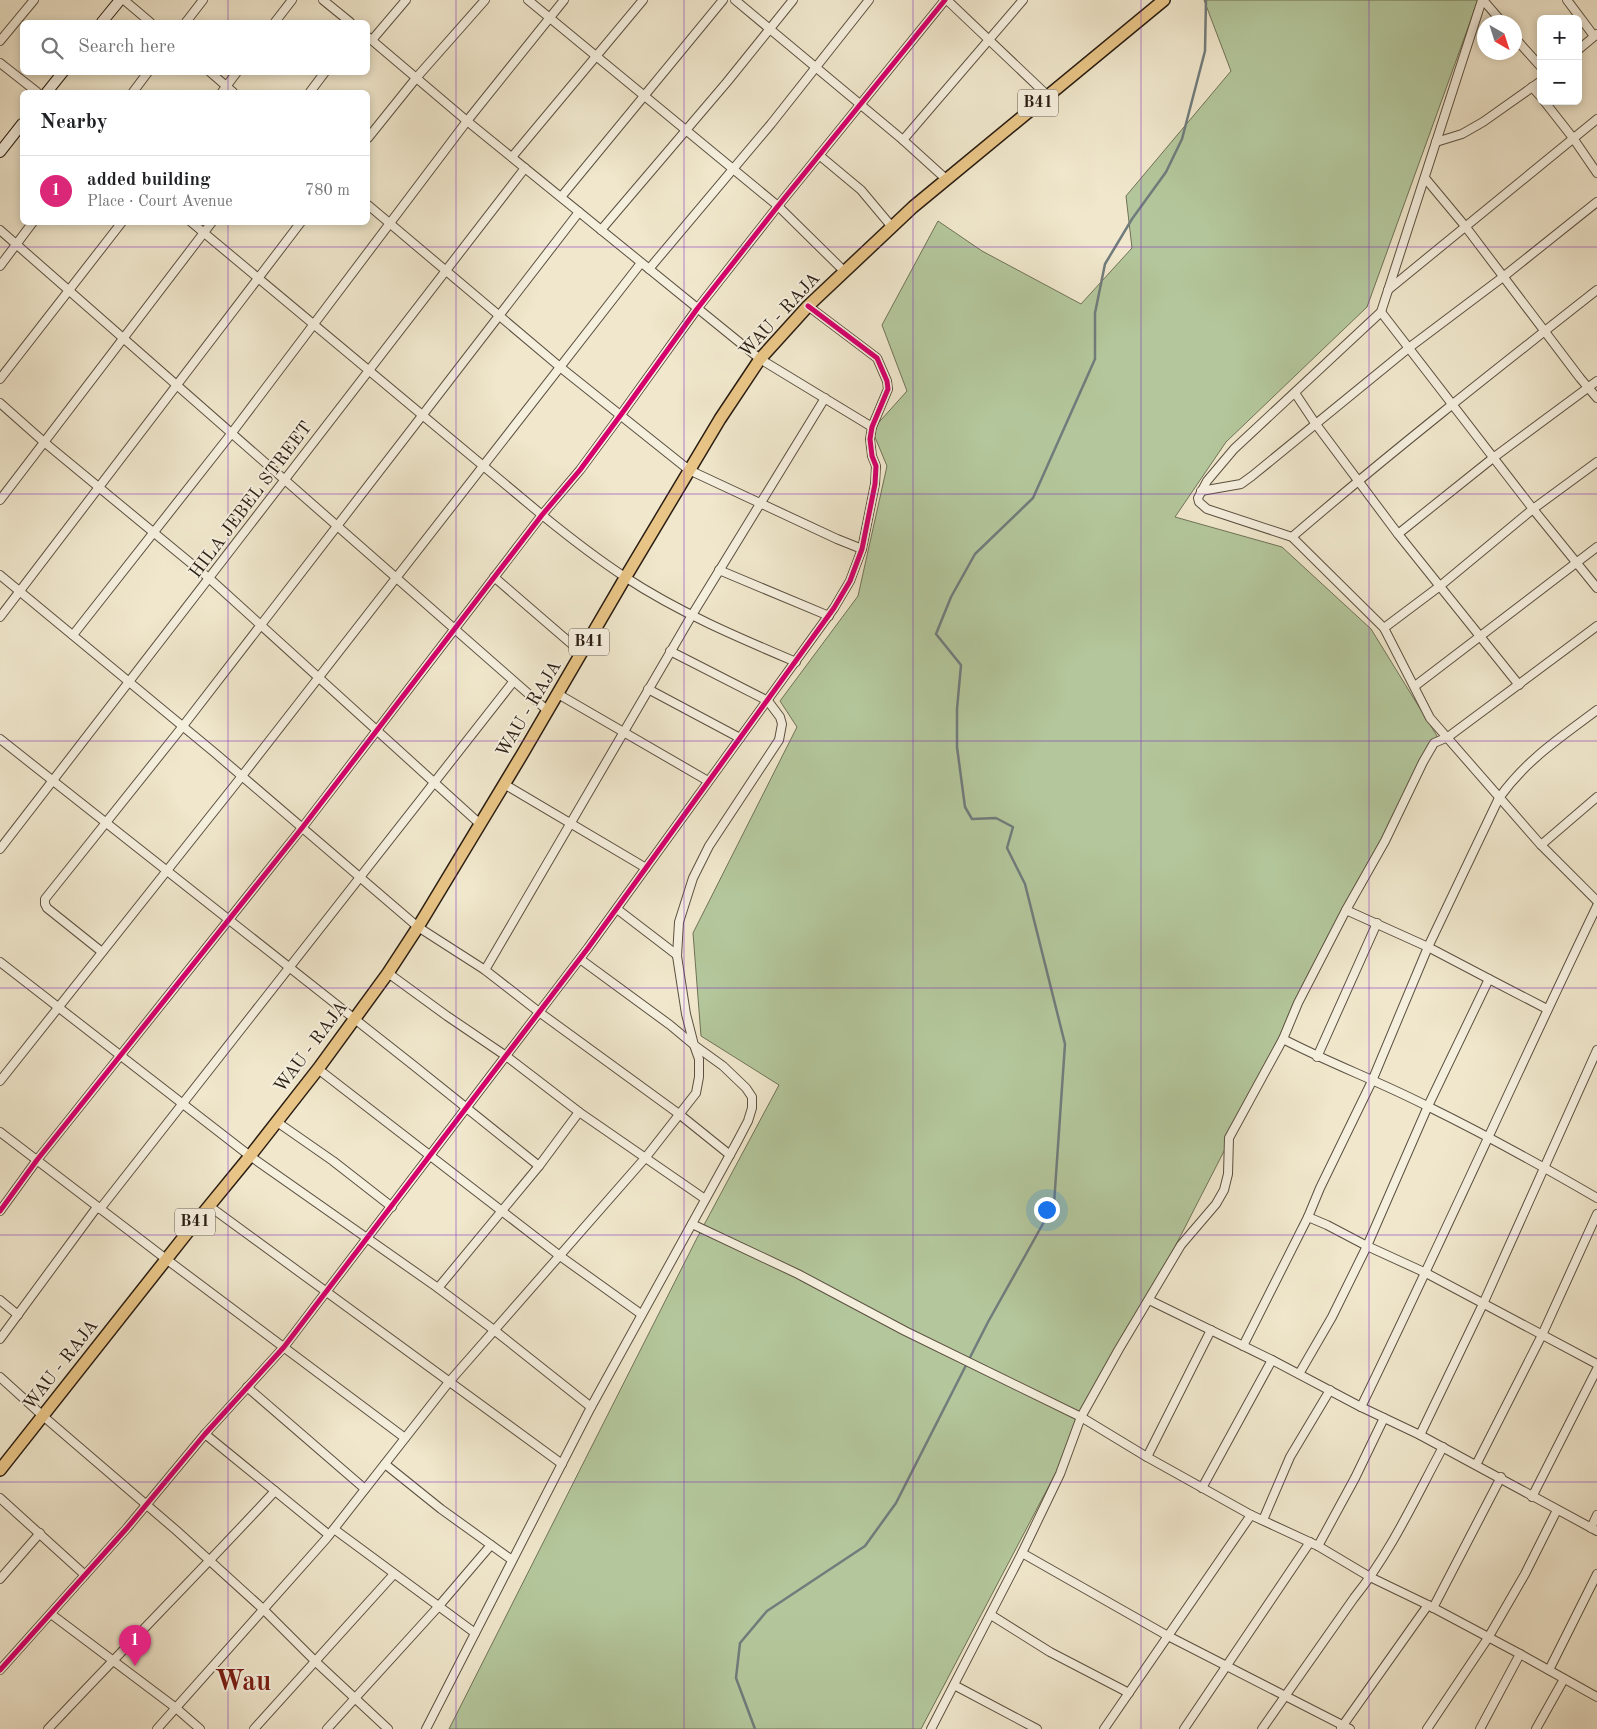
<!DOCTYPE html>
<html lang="en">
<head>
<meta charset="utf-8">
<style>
  body { margin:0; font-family:"Old Standard TT",serif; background:#f6f6f6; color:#202124 }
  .controls { position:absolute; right:15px; top:15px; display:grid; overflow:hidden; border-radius:8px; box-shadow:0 2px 8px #0003 }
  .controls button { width:45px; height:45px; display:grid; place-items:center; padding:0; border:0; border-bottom:1px solid #e0e0e0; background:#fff; color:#202124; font:25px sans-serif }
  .compass { position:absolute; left:1477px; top:15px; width:45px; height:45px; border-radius:50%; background:#fff; box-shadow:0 2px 8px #0003; rotate:141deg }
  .you { position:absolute; left:1046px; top:1209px; width:18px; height:18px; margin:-12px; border:4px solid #fff; border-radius:50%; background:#1a73e8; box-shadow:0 0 0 8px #1a73e833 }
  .badge { display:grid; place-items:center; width:32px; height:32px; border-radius:50%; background:#db2777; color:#fff; font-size:16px; font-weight:700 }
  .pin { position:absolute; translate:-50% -41px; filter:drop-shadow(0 1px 2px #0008) }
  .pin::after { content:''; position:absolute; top:26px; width:18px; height:15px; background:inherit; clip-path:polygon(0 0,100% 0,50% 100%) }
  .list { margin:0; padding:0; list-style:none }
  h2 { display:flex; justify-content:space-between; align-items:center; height:65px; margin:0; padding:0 20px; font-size:21px }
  h2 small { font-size:16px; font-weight:400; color:#757577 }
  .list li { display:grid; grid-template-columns:32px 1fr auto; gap:15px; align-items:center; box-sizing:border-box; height:70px; padding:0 20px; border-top:1px solid #e0e0e0 }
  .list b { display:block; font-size:19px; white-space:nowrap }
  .list p { margin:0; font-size:16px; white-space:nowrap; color:#757577 }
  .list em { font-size:16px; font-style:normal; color:#757577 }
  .icon { flex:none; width:28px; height:28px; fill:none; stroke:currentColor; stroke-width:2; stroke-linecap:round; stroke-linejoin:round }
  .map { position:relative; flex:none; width:1597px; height:1729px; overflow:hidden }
  .search { position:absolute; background:#fff; box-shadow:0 2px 8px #0003; left:20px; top:20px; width:350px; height:55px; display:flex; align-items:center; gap:12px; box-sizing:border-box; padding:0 18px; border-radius:8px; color:#757577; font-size:19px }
  .panel { position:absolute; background:#fff; box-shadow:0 2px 8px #0003; left:20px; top:90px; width:350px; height:135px; border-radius:8px }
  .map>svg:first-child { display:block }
</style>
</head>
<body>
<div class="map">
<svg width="1597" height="1729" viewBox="0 0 1597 1729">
  <rect width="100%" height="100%" fill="#f0e7cc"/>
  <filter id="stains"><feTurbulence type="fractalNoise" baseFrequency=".004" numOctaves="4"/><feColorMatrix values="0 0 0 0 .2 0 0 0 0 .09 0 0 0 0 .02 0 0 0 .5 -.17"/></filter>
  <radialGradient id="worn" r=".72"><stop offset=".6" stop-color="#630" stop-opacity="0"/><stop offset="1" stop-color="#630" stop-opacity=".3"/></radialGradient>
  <!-- green -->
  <path fill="#b4c79c" stroke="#6f7257" d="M1204,0h274l-111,307 -141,135 -51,75 107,30 89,82 66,107 -256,499 -260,494h-472l248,-491 82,-153 -78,-49 -8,-103 104,-206 -17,-26 78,-105 29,-130 -15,-36 35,-39 -25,-66 56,-104 44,30 99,53 51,-56 -6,-52 105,-125z"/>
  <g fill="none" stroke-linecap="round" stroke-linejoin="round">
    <!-- stream -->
    <path stroke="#717c7c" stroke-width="2.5" d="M755,1729l-19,-51 4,-35 27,-32 98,-65 31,-43 92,-181 66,-118 11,-160 -40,-160 -18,-36 6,-21 -17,-9 -24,1 -7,-12 -8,-60v-38l4,-44 -25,-31 15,-37 24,-43 58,-56 62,-139v-46l10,-49 27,-45 34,-47 16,-33 23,-88 1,-51"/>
    <defs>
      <g id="street">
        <path d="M124,0l26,22"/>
        <path d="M323,0l27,22"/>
        <path d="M528,0l250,206 66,65"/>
        <path d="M735,0l168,140 43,39"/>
        <path d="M947,0l100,95"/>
        <path d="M1482,0l-101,312 -147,137 -27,32 -9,17 1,4 8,7 85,28 92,91 46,90 111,127 56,56"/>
        <path d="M1483,0l19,22"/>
        <path d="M1567,0l27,36"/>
        <path d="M186,22l17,-22"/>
        <path d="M275,22l17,-22"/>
        <path d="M368,37l99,84 293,238 112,68"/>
        <path d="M1514,37l27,30"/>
        <path d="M372,40l34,-40"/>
        <path d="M0,41l34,-41"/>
        <path d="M1578,50l19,-16"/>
        <path d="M0,63l37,29"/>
        <path d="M210,72l23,20"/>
        <path d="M1532,87l9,10"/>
        <path d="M133,92l15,-20"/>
        <path d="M222,92l15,-20"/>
        <path d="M310,92l15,-20"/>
        <path d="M1544,101l29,37 24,35"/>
        <path d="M368,138l49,-61 68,-77"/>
        <path d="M903,140l120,-140"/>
        <path d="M1436,142l26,-8 21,-12 58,-41"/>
        <path d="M819,155l42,35 31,37"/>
        <path d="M512,157l131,-157"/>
        <path d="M1425,178l40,48 115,152 17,20"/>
        <path d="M561,197l162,-197"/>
        <path d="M368,205l192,162 129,103 148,69 25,10"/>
        <path d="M191,222l351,293c27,22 54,43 83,62 53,35 112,60 171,85"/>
        <path d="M0,230l548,481"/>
        <path d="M601,230l126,-148 66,-82"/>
        <path d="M0,266l33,-44"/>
        <path d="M649,269l122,-145 98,-124"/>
        <path d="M1388,290l209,-171"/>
        <path d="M1381,312l152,197 64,79"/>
        <path d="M0,379l122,-157"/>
        <path d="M1295,393l20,30 83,111"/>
        <path d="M0,403l44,39 166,137 270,245"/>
        <path d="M1201,491l40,-7 11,-8 158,-129 93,-70 94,-75"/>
        <path d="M0,500l212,-278"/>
        <path d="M1292,537c99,-85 202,-166 305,-247"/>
        <path d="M719,570l110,46"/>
        <path d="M0,575l215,178 203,174 67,43 54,42 140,102 51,41"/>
        <path d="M494,577l88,76"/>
        <path d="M0,617l301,-395"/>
        <path d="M1384,628l56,-42 93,-77 64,-47"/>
        <path d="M73,635l158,-201 236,-313 97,-121"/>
        <path d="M1519,685l-121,-151 95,-76 104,-77"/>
        <path d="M1415,686l182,-139"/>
        <path d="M648,689l92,49"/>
        <path d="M558,694l150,87"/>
        <path d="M1597,710c-37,28 -70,49 -98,88l-71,149 -56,134 -52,107 -12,29 19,8 40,21 59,27 171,91"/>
        <path d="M0,739l413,326 126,101"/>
        <path d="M504,784l142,84"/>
        <path d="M1541,845l56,-48"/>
        <path d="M0,849l525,-681"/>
        <path d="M617,909l60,46"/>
        <path d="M102,952l-55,-44 -2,-4v-5l138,-173 396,-514"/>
        <path d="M0,962l250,194 188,132 56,42 97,77"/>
        <path d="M485,970l207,-355 133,-217"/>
        <path d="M388,973l59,43 59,40 73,56 126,87"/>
        <path d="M1489,979l58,30"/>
        <path d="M1283,1039c48,25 98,43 146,68 57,28 113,59 168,91"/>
        <path d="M1317,1057l60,-134"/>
        <path d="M318,1069l242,187 81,58"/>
        <path d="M0,1081l242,-305 399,-513"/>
        <path d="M277,1122l56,39 59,46"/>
        <path d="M0,1132l166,127 239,179"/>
        <path d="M209,1206l353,258"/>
        <path d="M100,1209l413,-527"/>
        <path d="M0,1211l37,-51 265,-332 240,-313 38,-45 40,-54 77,-107 81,-103 167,-206"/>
        <path d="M692,1224l106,50 107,57 176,86 66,40 104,58 67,31 52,31 58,28 92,49 77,43"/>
        <path d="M438,1288l101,-122 40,-54"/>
        <path d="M0,1300l18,15"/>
        <path d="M1149,1300l123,60 89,47 59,28 177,96"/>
        <path d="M0,1339l97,-132"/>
        <path d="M1243,1346l65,-129"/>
        <path d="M1299,1374l33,-57 35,-71 61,-140 61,-127 -61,-32 -82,-37"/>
        <path d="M0,1377l43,39 134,115 86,78 53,53 72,67"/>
        <path d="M247,1387l118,102"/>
        <path d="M1361,1407c81,-166 156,-335 236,-501"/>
        <path d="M205,1434l124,101"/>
        <path d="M1420,1435l63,-131 114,-254"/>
        <path d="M1147,1457l64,-127"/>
        <path d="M385,1464l56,45 71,51"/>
        <path d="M1476,1465l66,-130 55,-121"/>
        <path d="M1202,1488l70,-128"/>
        <path d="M1532,1497l65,-128"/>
        <path d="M0,1498l85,77"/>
        <path d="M1263,1520l27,-63 40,-67"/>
        <path d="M1591,1528l6,-13"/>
        <path d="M334,1529l141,104"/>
        <path d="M1318,1546l37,-68 29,-60"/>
        <path d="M1022,1553l146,83 182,93"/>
        <path d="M0,1579l40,-46"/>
        <path d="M1433,1608l68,-131"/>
        <path d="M51,1614l125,94 24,21"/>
        <path d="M991,1615l59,37 79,41"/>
        <path d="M0,1670l127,-142 78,-94 79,-87 304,-399 246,-340 16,-27 12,-32 13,-65 1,-18 -4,-10 -2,-17 2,-12 16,-38 -1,-8 -10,-23 -69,-52"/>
        <path d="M1549,1670l48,-96"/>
        <path d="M954,1685l83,44"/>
        <path d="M1341,1728l87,-123"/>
        <path d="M48,1729c75,-80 153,-158 227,-238"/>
        <path d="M157,1729l169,-190 123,-157 197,-225 50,-64 3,-16v-18l-5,-14 -24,-20 -90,-66"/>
        <path d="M254,1729l140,-155"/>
        <path d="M327,1729l111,-122 53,-62"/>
        <path d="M426,1729l165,-322 146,-265 11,-21 4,-13v-11l-6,-9 -23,-22 -29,-21 -8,-31 -9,-58 2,-34 14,-44 16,-32 70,-106 3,-16 -2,-7 -12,-16 -98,-50"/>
        <path d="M931,1729l91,-176 38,-79 21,-57 38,-68 62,-104 35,-41 8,-14 4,-16 1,-36 54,-99 15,-36 48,-93 39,-69 38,-79 11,-19 14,-6 149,-111"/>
        <path d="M1104,1729l147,-214"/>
        <path d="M1184,1729l126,-187"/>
        <path d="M1262,1729l92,-131c37,-46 61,-99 89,-151"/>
        <path d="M1427,1729l61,-91 37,-64 32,-64"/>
        <path d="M1480,1729l40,-75"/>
        <path d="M1536,1729l28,-50"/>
      </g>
      <g id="secondary">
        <path d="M102,22l18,-22"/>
        <path d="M47,92l16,-20"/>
        <path d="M0,152l22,-28"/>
      </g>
      <path id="primary" d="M0,1470l187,-237 63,-77 68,-87 70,-96 30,-46 105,-174 102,-175 95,-159 40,-60 48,-53 105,-99 251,-207"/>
    </defs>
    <!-- street casing -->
    <use href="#street" stroke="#5c5040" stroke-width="10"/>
    <!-- secondary casing -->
    <use href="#secondary" stroke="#2a1d12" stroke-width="12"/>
    <!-- primary casing -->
    <use href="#primary" stroke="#2a1d12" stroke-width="14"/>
    <!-- street -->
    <use href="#street" stroke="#f5efde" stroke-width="8"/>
    <!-- secondary -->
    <use href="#secondary" stroke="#f5efde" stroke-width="10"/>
    <!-- primary -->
    <use href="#primary" stroke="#e8c486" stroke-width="11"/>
    <defs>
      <g id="cycleway">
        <path d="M0,1211l37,-51 265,-332 240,-313 38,-45 40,-54 77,-107 81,-103 167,-206"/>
        <path d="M0,1670l127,-142 78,-94 79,-87 304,-399 246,-340 16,-27 12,-32 13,-65 1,-18 -4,-10 -2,-17 2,-12 16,-38 -1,-8 -10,-23 -69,-52"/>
      </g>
    </defs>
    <!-- cycleway casing -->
    <use href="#cycleway" stroke="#f5efde" stroke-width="8"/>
    <!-- cycleway -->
    <use href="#cycleway" stroke="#d6006c" stroke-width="5"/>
  </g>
  <!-- grid -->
  <path fill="none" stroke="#7b2cbf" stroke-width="1" stroke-opacity="0.55" d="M228,0v22M456,0v1729M684,0v1729M913,0v1729M1141,0v1729M1369,0v1729M228,72v20M228,222v1507M0,247h1597M0,494h1597M0,741h1597M0,988h1597M0,1235h1597M0,1482h1597"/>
  <g text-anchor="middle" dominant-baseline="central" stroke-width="4" stroke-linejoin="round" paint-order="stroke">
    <!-- shield labels -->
    <g fill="#f5efde" stroke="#675c4f" stroke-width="1">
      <rect x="1018" y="89.5" width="40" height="27" rx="4"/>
      <rect x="569" y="628.5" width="40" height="27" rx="4"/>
      <rect x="175" y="1208.5" width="40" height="27" rx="4"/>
    </g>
    <g font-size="16" font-weight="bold" fill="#2a1d12">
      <text x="1038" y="103">B41</text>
      <text x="589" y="642">B41</text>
      <text x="195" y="1222">B41</text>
    </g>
    <!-- street labels -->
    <g font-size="18" fill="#2a1d12" stroke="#f5efde">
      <text transform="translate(780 315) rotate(-47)">WAU - RAJA</text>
      <text transform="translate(251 500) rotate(-53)">HILA JEBEL STREET</text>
      <text transform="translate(529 709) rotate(-59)">WAU - RAJA</text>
      <text transform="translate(311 1047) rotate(-53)">WAU - RAJA</text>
      <text transform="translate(61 1365) rotate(-52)">WAU - RAJA</text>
    </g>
    <!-- town labels -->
    <g font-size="28" font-weight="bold" fill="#7a1f14" stroke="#f5efde">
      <text x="243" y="1683">Wau</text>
    </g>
  </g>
  <rect width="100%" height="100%" filter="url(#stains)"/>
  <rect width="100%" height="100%" fill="url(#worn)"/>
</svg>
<div class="controls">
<button>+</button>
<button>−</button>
</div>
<svg class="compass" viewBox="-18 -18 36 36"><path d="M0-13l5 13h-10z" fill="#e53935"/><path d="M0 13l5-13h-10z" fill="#757577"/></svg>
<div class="you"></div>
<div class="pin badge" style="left:135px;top:1666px">1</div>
<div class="search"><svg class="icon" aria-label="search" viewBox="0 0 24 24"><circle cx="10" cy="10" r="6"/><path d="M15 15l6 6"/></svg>Search here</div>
<section class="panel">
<h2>Nearby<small></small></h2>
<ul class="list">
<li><span class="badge">1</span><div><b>added building</b><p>Place · Court Avenue</p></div><em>780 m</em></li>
</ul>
</section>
</div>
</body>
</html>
